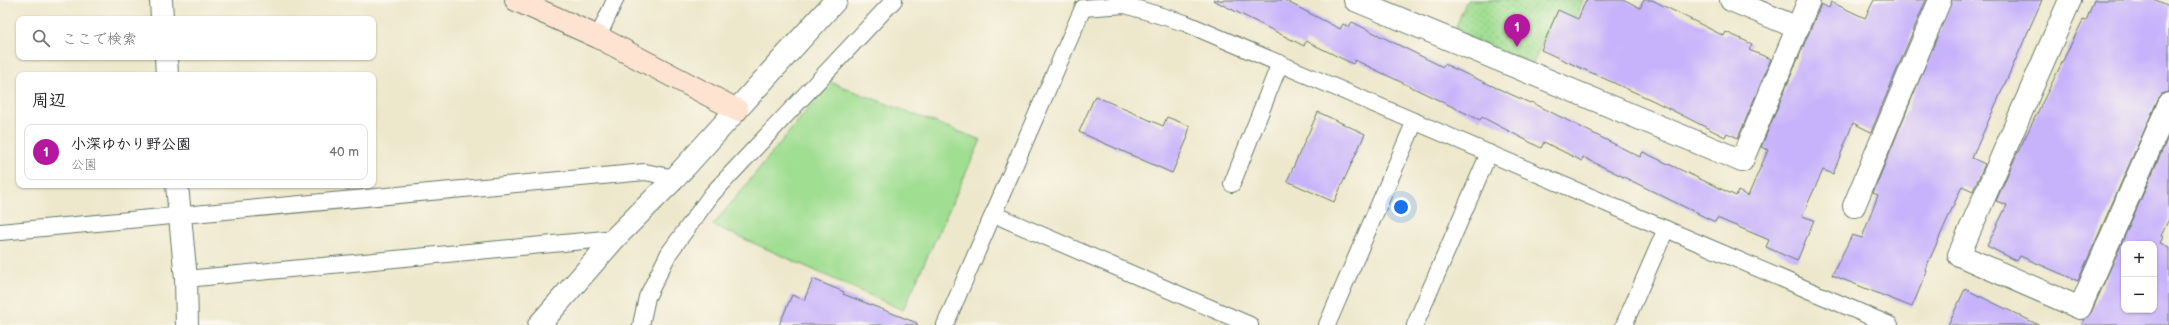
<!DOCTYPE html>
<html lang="ja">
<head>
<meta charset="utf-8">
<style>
  body { margin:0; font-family:"Balsamiq Sans","Klee One",sans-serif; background:#f2f2f2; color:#202124 }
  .controls { position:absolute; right:12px; bottom:12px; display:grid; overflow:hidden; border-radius:8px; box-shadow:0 1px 3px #0004 }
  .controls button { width:36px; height:36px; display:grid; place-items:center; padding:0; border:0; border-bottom:1px solid #e0e0e0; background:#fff; color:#202124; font:20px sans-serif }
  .you { position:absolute; left:1401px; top:207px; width:14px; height:14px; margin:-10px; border:3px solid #fff; border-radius:50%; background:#1a73e8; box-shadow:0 0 0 6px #1a73e833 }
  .badge { display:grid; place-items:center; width:26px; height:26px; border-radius:50%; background:#b5179e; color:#fff; font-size:13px; font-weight:700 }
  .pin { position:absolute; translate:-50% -33px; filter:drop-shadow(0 1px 2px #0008) }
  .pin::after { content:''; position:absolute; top:21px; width:14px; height:12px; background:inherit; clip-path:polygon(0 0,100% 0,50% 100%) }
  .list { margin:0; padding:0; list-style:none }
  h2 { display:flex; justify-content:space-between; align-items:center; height:52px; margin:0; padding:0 16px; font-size:17px }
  h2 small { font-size:13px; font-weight:400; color:#757577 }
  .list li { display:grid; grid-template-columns:26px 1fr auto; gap:12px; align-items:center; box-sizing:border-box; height:56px; margin:0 8px 8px; padding:0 8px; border:1px solid #e0e0e0; border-radius:8px }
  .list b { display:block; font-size:15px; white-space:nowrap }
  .list p { margin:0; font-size:13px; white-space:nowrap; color:#757577 }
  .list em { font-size:13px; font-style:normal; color:#757577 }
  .icon { flex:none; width:22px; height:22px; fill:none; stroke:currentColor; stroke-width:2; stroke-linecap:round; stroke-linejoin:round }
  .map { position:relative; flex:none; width:2169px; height:325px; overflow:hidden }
  .search { position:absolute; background:#fff; box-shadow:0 1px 3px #0004; left:16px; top:16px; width:360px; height:44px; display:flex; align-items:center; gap:10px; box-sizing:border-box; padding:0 14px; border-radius:8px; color:#757577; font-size:15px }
  .panel { position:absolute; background:#fff; box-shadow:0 1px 3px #0004; left:16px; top:72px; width:360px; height:116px; border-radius:8px }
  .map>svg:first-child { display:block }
</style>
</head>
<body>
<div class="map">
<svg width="2169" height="325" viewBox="0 0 2169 325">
  <defs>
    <pattern id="park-dots" width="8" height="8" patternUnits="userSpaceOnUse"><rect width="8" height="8" fill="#a0de92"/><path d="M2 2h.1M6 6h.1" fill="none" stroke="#89bf7e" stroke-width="1.8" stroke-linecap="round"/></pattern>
  </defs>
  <rect width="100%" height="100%" fill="#fbf7ec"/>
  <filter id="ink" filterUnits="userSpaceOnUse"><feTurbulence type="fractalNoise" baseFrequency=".025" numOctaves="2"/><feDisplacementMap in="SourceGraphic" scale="8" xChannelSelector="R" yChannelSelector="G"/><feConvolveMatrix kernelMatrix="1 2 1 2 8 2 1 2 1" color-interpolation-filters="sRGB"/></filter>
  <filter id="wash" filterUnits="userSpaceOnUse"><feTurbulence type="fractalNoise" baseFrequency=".012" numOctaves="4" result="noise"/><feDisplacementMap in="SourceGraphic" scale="16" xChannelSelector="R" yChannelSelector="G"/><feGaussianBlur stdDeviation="0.9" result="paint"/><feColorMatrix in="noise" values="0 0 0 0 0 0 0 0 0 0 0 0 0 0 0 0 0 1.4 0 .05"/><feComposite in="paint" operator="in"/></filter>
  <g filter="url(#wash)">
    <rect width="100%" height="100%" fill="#ede8cc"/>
    <!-- park -->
    <path fill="url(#park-dots)" stroke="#608e63" d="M1467,0h116l-9,23 -20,-8 -21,49 -79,-33z"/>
    <!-- pitch -->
    <path fill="#a0de92" stroke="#608e63" d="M830,82l151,58 -78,170 -190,-85z"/>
    <g id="blocks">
      <!-- building -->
      <g fill="#c7b3fb" fill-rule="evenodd">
        <path d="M1213,0h71l56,29 3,-5 6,3 3,-5 91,45 1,-3 86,39 1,-1 109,55 3,-5 93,44 2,-5 10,5 20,-46 -7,-3 60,-143 8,4 2,-6 34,16 9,-18h52l-55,132 -18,-9 -20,51 -10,-4 -21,46 12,4 -17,41 -31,-14 3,-7 -52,-22 -2,4 -132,-65 -1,4 -38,-19 -3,6 -59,-31 -2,3 -125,-60 -2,4 -47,-23 -2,5z"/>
        <path d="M1586,0h39l15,8 4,-8h8l72,36 2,-4 26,12 -3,6 22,9 -33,79 -11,-5 -2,4 -71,-36 -113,-51 17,-40 20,9z"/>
        <path d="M1952,0h90l-70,158 13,6 -12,27 -11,-5 -37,84 2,1 -15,36 -80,-32 20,-40 10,3 16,-43 -5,-2z"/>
        <path d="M2094,0h62l13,6v86l-7,2 -4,5 -80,182 -58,-25 -3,5 -30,-15 20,-41 -11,-4 19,-43 68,-138 3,1z"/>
        <path d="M1095,96l68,30 4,-9 23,9 -3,11h1l-16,36 -93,-41z"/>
        <path d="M1318,112l47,22 -31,68 -47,-21z"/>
        <path d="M2169,135v84l-8,17 2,1 -3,6 9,4v78h-87l2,-6 7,-6zM2124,244h30v66h-30z"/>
        <path d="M813,279l31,13 -1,2 74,29v2h-138l13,-30 12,5z"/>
        <path d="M1965,289l74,36h-91z"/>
      </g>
    </g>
  </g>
  <g filter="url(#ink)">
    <use href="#blocks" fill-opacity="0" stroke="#677969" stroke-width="1"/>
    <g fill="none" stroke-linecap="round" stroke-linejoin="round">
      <defs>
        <g id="lane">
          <path d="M1083,8l42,-3 60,18 481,206"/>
          <path d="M598,37l17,-37"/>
          <path d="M1232,184l48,-121"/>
          <path d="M993,214l257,111"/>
          <path d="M0,232l645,-60 30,6"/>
          <path d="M186,279l429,-41"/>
          <path d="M641,325l6,-28 22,-44 43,-59 182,-194"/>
          <path d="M945,325l138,-317"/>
          <path d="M1327,325l88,-204"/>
          <path d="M1415,325l74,-172"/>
          <path d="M1624,325l42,-96 224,96"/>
        </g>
        <g id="street">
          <path d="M161,0l1,19"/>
          <path d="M1355,0l387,161 67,-161"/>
          <path d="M1731,0l67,28"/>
          <path d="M2070,0l-111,255 121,53 89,-204"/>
          <path d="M166,57l1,18"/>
          <path d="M177,185l9,94 1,46"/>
          <path d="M1854,206l86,-206"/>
          <path d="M539,325l76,-87 60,-60 161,-178"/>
        </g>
        <path id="secondary" d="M516,0l82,37 139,73"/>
      </defs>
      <!-- lane casing -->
      <use href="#lane" stroke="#677969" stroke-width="18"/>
      <!-- street casing -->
      <use href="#street" stroke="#677969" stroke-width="24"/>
      <!-- secondary casing -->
      <use href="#secondary" stroke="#677969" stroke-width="24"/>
      <!-- lane -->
      <use href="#lane" stroke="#fff" stroke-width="16"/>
      <!-- street -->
      <use href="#street" stroke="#fff" stroke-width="22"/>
      <!-- secondary -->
      <use href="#secondary" stroke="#fee3d1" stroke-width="22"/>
    </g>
  </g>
</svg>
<div class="controls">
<button>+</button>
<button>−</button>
</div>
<div class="you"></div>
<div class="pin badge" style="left:1517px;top:47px">1</div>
<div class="search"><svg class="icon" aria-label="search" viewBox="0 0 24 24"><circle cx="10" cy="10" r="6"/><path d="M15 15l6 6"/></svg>ここで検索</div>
<section class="panel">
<h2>周辺<small></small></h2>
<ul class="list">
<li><span class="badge">1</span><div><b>小深ゆかり野公園</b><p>公園</p></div><em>40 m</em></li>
</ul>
</section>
</div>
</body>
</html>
